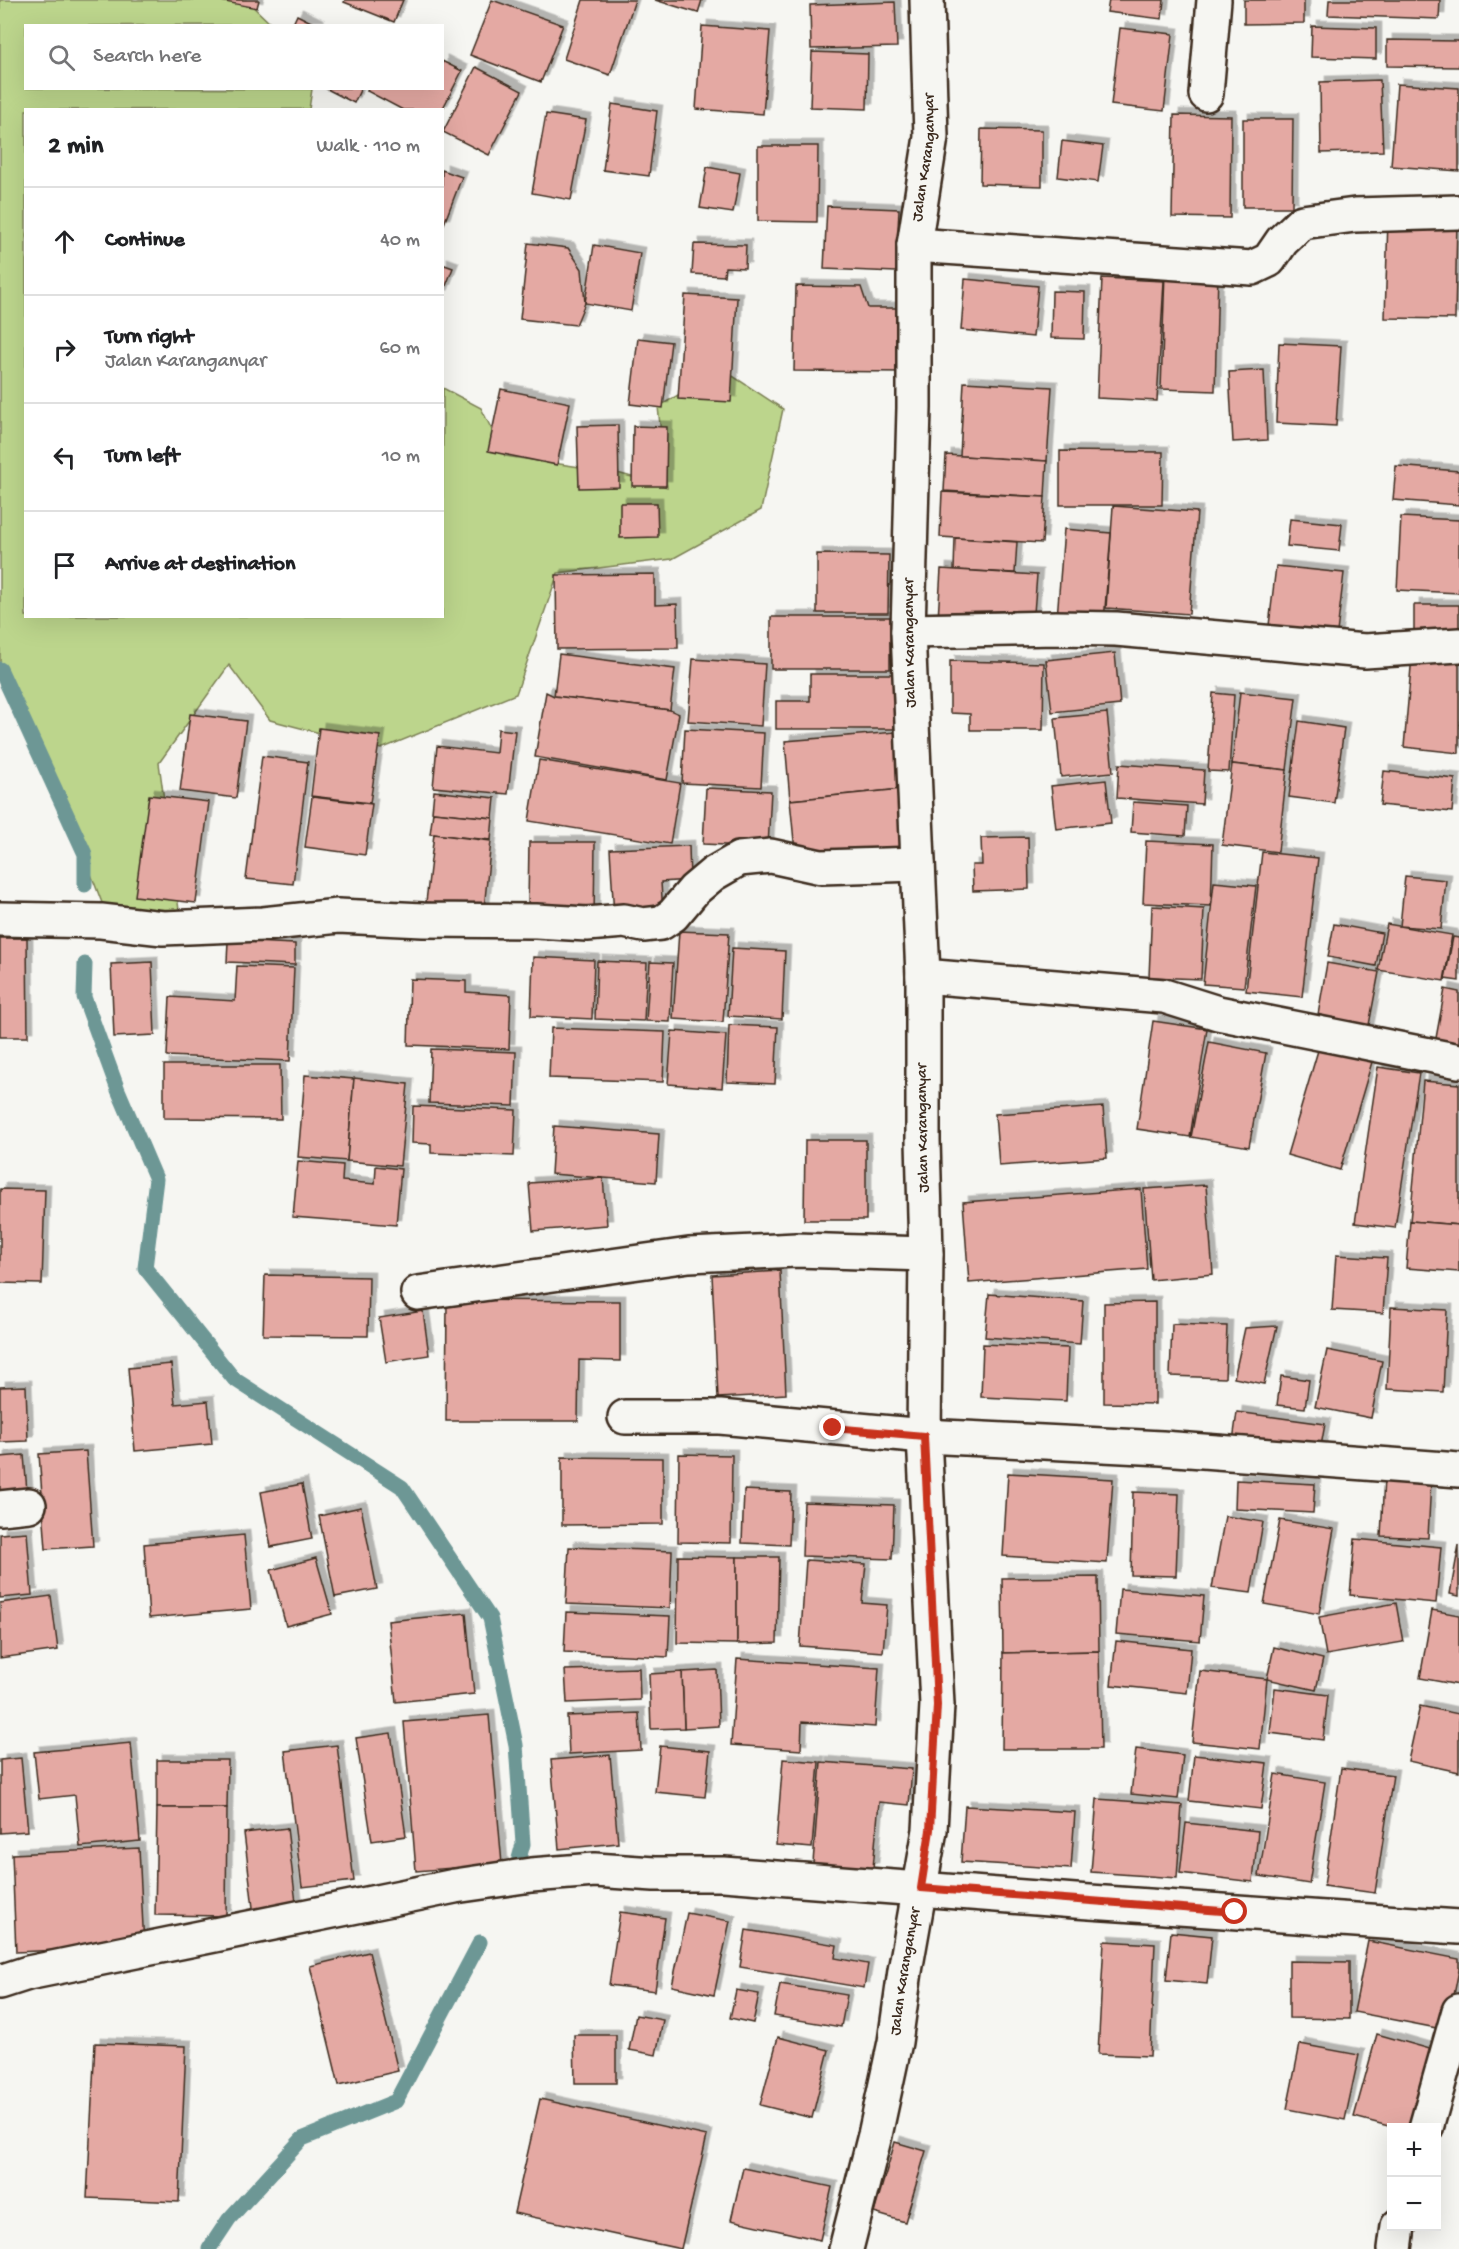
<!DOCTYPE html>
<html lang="en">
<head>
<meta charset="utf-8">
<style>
  body { margin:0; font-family:"Gochi Hand",sans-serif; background:#f2f2f2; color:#202124 }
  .controls { position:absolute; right:18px; bottom:18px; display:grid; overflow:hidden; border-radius:0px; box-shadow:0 6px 24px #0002 }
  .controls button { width:54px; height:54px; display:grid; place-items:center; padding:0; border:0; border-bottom:2px solid #e0e0e0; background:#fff; color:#202124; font:30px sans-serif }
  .stop { position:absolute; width:18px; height:18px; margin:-14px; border:4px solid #c8321e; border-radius:50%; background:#fff }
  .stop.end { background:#c8321e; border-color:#fff; box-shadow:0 2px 6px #0008 }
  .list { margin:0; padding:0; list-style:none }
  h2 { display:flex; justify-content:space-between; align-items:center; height:78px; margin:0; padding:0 24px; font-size:26px }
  h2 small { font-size:20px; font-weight:400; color:#757577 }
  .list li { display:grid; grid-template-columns:39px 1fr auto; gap:18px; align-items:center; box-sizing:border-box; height:108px; padding:0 24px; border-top:2px solid #e0e0e0 }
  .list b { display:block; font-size:22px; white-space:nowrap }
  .list p { margin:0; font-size:20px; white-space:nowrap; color:#757577 }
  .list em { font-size:20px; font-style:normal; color:#757577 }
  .icon { flex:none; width:33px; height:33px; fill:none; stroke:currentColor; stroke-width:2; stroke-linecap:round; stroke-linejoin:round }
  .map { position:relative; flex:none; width:1459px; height:2249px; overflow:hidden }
  .search { position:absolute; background:#fff; box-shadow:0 6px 24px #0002; left:24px; top:24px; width:420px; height:66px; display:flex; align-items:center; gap:15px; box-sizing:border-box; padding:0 21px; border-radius:0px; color:#757577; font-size:22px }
  .panel { position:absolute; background:#fff; box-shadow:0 6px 24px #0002; left:24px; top:108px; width:420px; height:510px; border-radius:0px }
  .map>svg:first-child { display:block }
</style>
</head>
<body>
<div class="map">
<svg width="1459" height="2249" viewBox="0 0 1459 2249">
  <defs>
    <filter id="shadow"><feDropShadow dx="5.5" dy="-5.5" stdDeviation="0" flood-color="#0004"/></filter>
  </defs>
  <rect width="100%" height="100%" fill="#f6f6f2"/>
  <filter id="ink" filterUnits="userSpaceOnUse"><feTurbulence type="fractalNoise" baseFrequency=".0167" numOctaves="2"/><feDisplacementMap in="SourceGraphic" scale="12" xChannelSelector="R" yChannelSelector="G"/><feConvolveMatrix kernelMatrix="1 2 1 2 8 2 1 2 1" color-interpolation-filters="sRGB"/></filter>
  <g filter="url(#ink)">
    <!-- green -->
    <path fill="#bcd58c" stroke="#7c8055" stroke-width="1.5" d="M0,0h246l26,25 -246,1v62l286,1 -3,20 -283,1v506h416l1,-228 38,20 24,48 109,16 53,15 -9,-80 64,-38 61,40 -22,101 -89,49 -114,14 -42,121 -135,55 -111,-29 -41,-55 -70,98 20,147 -75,-2 -36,-94 -68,-147z"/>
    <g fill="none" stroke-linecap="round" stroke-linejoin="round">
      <!-- stream -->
      <g stroke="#6d9795" stroke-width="15">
        <path d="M0,669l85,185v31"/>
        <path d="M85,964l-1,33 34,93 38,89 -11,89 89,111 168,108 88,131 26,127 7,99 -8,29"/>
        <path d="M209,2249l20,-30 73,-80 94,-38 84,-159"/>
      </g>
    </g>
    <!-- building -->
    <g fill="#e4a9a3" stroke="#3b2a1e" stroke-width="1.5" filter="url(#shadow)">
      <path d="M215,0h44l-2,8z"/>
      <path d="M345,0h58l-9,22 -50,-20z"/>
      <path d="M492,0l71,25 -22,57 -71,-27z"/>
      <path d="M583,0h52l-25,75 -46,-16z"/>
      <path d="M655,0h47l-4,13z"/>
      <path d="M1109,0h55l-2,19 -55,-7z"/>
      <path d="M1244,0h60v23l-60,1z"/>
      <path d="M1329,0h111l-1,19 -111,-4z"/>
      <path d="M895,2l2,45 -86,2 -1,-44z"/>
      <path d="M297,15l22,11h-27z"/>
      <path d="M702,26l68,5 -7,83 -67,-5z"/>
      <path d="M1312,26l64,2v31l-65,-2z"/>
      <path d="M1120,28l53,6 -9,77 -53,-6z"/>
      <path d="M1387,40l72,1v26l-72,-1z"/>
      <path d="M812,52l56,2 -1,55 -57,-2z"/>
      <path d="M442,61l20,10 -20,39h-39l-36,-19 1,-3h74z"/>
      <path d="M476,67l46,24 -33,64 -46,-23z"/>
      <path d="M1380,80l3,71 -62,2 -1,-71z"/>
      <path d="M1397,84l62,4v83l-68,-5z"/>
      <path d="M325,88h36l-7,15z"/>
      <path d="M612,104l45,7 -8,65 -46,-6z"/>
      <path d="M546,114l40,6 -15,80 -39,-7z"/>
      <path d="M1174,115l57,1 -1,102 -58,-1z"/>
      <path d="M1243,119h50l-1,88h-49z"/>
      <path d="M981,129l61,1v56l-62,-2z"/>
      <path d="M1062,141l41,5 -5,36 -40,-5z"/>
      <path d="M758,146h60l-1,76 -59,-1z"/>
      <path d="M707,167l33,6 -7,40 -33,-5z"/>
      <path d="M442,170l20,7 -18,47h-2z"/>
      <path d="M827,206l72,3 -3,63 -72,-3z"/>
      <path d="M1388,219l69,2 -2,98 -70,-1z"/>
      <path d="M528,243l40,5 14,21 3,34 -9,22 -56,-6z"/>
      <path d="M694,244l52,1 -1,23 -20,-1 -1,9 -32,-2z"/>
      <path d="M594,245l46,8 -9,58 -46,-8z"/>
      <path d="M442,264l11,4 -11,28z"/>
      <path d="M1165,272l53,2 -3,117 -54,-2z"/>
      <path d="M1102,278l62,3 -7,120 -60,-3z"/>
      <path d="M965,279l73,7 -5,51 -72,-7z"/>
      <path d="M796,286l65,1 7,21h37l-1,64 -110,-1z"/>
      <path d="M1052,291l33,1 -1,47 -33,-1z"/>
      <path d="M685,295l52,3 -6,104 -53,-3z"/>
      <path d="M638,338l33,4 -8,66 -33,-4z"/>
      <path d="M1279,343l62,3 -5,80 -60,-3z"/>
      <path d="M1264,370l3,70 -34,2 -4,-70z"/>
      <path d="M964,382l88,5 -5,74 -87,-5z"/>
      <path d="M501,389l69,14 -13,62 -69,-14z"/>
      <path d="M618,425l1,62 -40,1 -2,-62z"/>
      <path d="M633,426l34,1 -1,59h-34z"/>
      <path d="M1060,451l103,1 -1,53h-102z"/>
      <path d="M946,455l101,6 -2,36 -101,-6z"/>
      <path d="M1396,466l63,5v34l-66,-5z"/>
      <path d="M942,492l103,5 -3,46 -102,-6z"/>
      <path d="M620,503h37l1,34 -38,1z"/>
      <path d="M1113,506l84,6 -8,102 -83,-6z"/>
      <path d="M1401,517l58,3v73l-62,-3z"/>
      <path d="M1290,519l52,5 -3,27 -52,-5z"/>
      <path d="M1064,529l47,4 -7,88 -47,-3z"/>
      <path d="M955,538l62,4 -2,31 -61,-3z"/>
      <path d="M817,554l72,1 -1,58h-71z"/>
      <path d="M1276,566l68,7 -8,68 -68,-7z"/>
      <path d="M941,569l96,6 -4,51 -95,-6z"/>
      <path d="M655,574v31l22,-1 1,44 -121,1 -1,-74z"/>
      <path d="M1414,605h45v35l-45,-1z"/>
      <rect x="771" y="617" width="119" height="52"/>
      <path d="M1115,653l5,52 -68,7 -6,-52z"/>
      <path d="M559,654l116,15 -5,41 -116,-14z"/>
      <path d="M1412,656l47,4v93l-55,-6z"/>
      <path d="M693,659l72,5 -4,62 -73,-5z"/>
      <path d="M950,661l94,2 -1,67h-73v-16l-20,-1z"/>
      <path d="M810,674h83l1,55h-118v-28h34z"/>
      <path d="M546,692l8,4 116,14 9,4 -12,66 -132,-23z"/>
      <path d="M1240,692l56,6 -9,72 -55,-6z"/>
      <path d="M1213,693l21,2 -5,77 -21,-1z"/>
      <path d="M1107,713l6,59 -52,5 -6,-59z"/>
      <path d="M190,714l56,7 -10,77 -56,-7z"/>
      <path d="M1299,721l45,7 -10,75 -45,-6z"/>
      <path d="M319,728l61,8 -10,67 -59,-7z"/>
      <path d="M498,729l17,2 -7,63 -75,-7 4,-41 59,7z"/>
      <path d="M685,729l79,4 -3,54 -79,-4z"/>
      <path d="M896,732l6,57 -112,11 -5,-59z"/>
      <path d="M262,756l46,6 -15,122 -47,-5z"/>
      <path d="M539,760l141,23 -10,61 -141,-23z"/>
      <path d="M1119,764l85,6 -2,34 -85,-6z"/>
      <path d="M1232,764l55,6 -9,82 -56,-7z"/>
      <path d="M1384,771l71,8 -3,33 -72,-7z"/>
      <path d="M1106,780l5,43 -55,6 -5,-43z"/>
      <path d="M706,788l65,3 -3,56 -65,-3z"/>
      <path d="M902,789l6,62 -112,11 -6,-62z"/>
      <path d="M434,791l61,7 -2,20 -61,-6z"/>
      <path d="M149,795l60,7 -13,101 -61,-7z"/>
      <path d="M312,797l60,7 -7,51 -60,-8z"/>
      <path d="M1133,802l54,4 -2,30 -54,-4z"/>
      <path d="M433,812l60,6 -2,22 -61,-6z"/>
      <path d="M434,834l57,7 -7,68 -58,-7z"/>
      <path d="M1028,837l1,52 -56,2 -1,-26h10l-1,-27z"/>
      <path d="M1146,841l67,3 -2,62 -68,-3z"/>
      <path d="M529,842h66l-1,78 -66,-14z"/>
      <path d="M689,846l1,34 -29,2 2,32 -49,2 -4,-67z"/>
      <path d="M1262,852l56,6 -16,139 -56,-6z"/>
      <path d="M1405,876l41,4 -5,49 -41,-3z"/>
      <path d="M1214,882l42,4 -12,101 -41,-3z"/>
      <path d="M1152,906l52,3 -3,70 -52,-2z"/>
      <path d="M1334,924l48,9 -6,33 -48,-9z"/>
      <path d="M1387,924l65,11 -8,46 -66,-11z"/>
      <path d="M679,931l50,2 -6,89 -50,-3z"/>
      <path d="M1453,937l6,1v43l-14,-2z"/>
      <path d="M0,938h27l1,99h-28z"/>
      <path d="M228,941l67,3v21l-68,-3z"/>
      <path d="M732,948l53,3 -3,68 -54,-3z"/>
      <path d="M533,957l61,3 -2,59 -61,-3z"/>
      <path d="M597,961l50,2 -3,58 -49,-2z"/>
      <path d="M152,962l3,73 -41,2 -3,-73z"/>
      <path d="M650,962l23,1 -3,59 -24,-1z"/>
      <path d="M1327,963l52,9 -13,69 -51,-9z"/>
      <path d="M237,966l57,2 -4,93 -123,-5 3,-59 65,4z"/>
      <path d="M410,979l56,2v11l45,3 -2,54 -101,-4z"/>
      <path d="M1445,989l14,3v62l-25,-5z"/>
      <path d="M1153,1021l54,8 -17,108 -53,-8z"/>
      <path d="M729,1025l49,2 -3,57 -48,-2z"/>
      <path d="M551,1028l114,4 -2,50 -114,-4z"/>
      <path d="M672,1031l54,4 -4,53 -54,-4z"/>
      <path d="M1209,1042l57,11 -17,94 -58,-10z"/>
      <path d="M1319,1047l53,15 -32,108 -53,-15z"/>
      <path d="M431,1049l85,3 -2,54 -85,-3z"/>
      <path d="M164,1065h116l1,54 -117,-1z"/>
      <path d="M1378,1067l41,6 -24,155 -40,-5z"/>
      <path d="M305,1075l49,4 -7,82 -49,-4z"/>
      <path d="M354,1078l54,6 -8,82 -53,-5z"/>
      <path d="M1423,1081l36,3v141l-49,-4z"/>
      <path d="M413,1106l103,4 -2,46 -83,-3v-9l-19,-1z"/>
      <path d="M1103,1107l4,51 -108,8 -4,-52z"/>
      <path d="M554,1126l105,8 -3,48 -105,-8z"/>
      <path d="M805,1140h61v80h-62z"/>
      <path d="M298,1161l45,4 -1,16 33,3 1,-18 25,3 -5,56 -103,-8z"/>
      <path d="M603,1178l4,47 -74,6 -4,-48z"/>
      <path d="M1206,1185l7,89 -62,6 -7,-91z"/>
      <path d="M0,1189l45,1 -3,94 -42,-1z"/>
      <path d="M1141,1189l6,80 -178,14 -6,-81z"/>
      <path d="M1410,1221l49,4v47l-53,-4z"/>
      <path d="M1336,1255l51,3 -4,55 -51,-3z"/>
      <path d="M780,1271l6,123 -68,4 -6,-123z"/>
      <path d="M265,1275l104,2 -1,59 -105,-1z"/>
      <path d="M989,1294l94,7 -3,43 -95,-7z"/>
      <path d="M447,1300l173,1v60l-41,-1 -1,61h-132z"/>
      <path d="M1155,1302v102l-51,-1v-100z"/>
      <path d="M1391,1307l56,3 -4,82 -56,-3z"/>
      <path d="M423,1311l6,44 -43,7 -7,-44z"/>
      <path d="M1172,1324l55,2 -2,52 -55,-2z"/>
      <path d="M1277,1326l-13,58 -30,-6 11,-50z"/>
      <path d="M983,1344l85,4 -2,53 -85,-4z"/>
      <path d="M1327,1350l55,11 -11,57 -56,-11z"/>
      <path d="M171,1364l4,40 33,-3 4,43 -77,7 -7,-83z"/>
      <path d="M1281,1376l28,4 -4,28 -28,-3z"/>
      <path d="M26,1386l2,55 -28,1v-55z"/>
      <path d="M1237,1412l88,12 -5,28 -87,-11z"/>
      <path d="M86,1451l7,95 -47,3 -7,-95z"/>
      <path d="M679,1454l53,1 -1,88 -53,-1z"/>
      <path d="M24,1455l3,36 -27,2v-36z"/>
      <path d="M562,1457l101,1v66l-101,1z"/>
      <path d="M1008,1473l105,6 -6,84 -104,-7z"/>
      <path d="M1384,1477l47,3 -3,58 -47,-2z"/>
      <path d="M1236,1480l79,4 -2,29 -78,-4z"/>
      <path d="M302,1484l10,55 -41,8 -10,-55z"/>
      <path d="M744,1490l47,2 -2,53 -47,-2z"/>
      <path d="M1133,1492l46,2 -3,82 -45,-1z"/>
      <path d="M804,1502l90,3 -2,54 -90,-3z"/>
      <path d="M361,1507l16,82 -42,8 -16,-81z"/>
      <path d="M1225,1516l38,6 -12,71 -39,-5z"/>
      <path d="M1280,1520l54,9 -15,85 -55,-10z"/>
      <path d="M27,1532l5,63 -32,3v-64z"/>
      <path d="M244,1535l7,74 -102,9 -5,-74z"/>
      <path d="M1355,1539l86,8 -5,56 -86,-8z"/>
      <path d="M1459,1545v51l-9,-2z"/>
      <path d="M569,1547l103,4 -2,57 -104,-4z"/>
      <path d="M678,1556l59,1v87l-60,-1z"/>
      <path d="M737,1557h42l-2,86 -40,1z"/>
      <path d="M316,1558l16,56 -46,12 -15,-56z"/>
      <path d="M806,1560l60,4 -4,39 25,2 -4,47 -83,-6z"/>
      <path d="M1098,1577l1,74 -96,2 -1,-75z"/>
      <path d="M1120,1589l84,7 -4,45 -84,-7z"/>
      <path d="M51,1596l7,54 -58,8v-55z"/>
      <path d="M1396,1603l7,39 -77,13 -7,-38z"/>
      <path d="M1432,1610l27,5v70l-39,-7z"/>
      <path d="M566,1612l104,4 -2,41 -104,-5z"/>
      <path d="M466,1613l8,81 -78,8 -8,-81z"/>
      <path d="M1116,1641l75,8 -4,44 -76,-8z"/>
      <path d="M1274,1647l49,12 -7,31 -49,-11z"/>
      <path d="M1099,1651l2,98h-99l1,-96z"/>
      <path d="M737,1659l142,9 -4,59 -73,-5 -1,28 -70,-5z"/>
      <path d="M639,1668l1,32 -73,3 -2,-33z"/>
      <path d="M717,1670l2,56 -35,2 -2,-56z"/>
      <path d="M1200,1671l67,8 -7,70 -68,-7z"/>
      <path d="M682,1672l2,56 -33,1 -2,-55z"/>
      <path d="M1275,1688l53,7 -5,45 -53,-7z"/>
      <path d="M1420,1706l39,8v58l-51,-11z"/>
      <path d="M639,1713l2,37 -72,4 -2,-38z"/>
      <path d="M489,1715l13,149 -86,7 -12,-149z"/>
      <path d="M391,1733l15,103 -34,5 -16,-103z"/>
      <path d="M131,1743l9,98 -60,6 -5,-52 -36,4 -5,-47z"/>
      <path d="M337,1745l17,136 -52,6 -17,-136z"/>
      <path d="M660,1746l50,5 -5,46 -50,-5z"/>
      <path d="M1136,1749l47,6 -5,44 -47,-5z"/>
      <path d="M610,1755l8,88 -59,6 -8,-89z"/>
      <path d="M1194,1755l73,8 -6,46 -72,-8z"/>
      <path d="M21,1758l7,73 -28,2v-73z"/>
      <path d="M783,1759l36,3 -7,86 -36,-3z"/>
      <path d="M157,1760h71l-1,48h-70z"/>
      <path d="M821,1762l91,7 -3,36 -30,-3 -6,66 -60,-5z"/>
      <path d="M1341,1768l52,7 -18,118 -51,-7z"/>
      <path d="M1275,1774l50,8 -16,102 -50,-8z"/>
      <path d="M1097,1799l85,6 -5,73 -86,-6z"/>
      <path d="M965,1806l110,6 -4,57 -110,-7z"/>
      <path d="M157,1808h70l-1,108 -71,-1z"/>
      <path d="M1186,1823l72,8 -5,51 -73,-9z"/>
      <path d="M287,1828l10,83 -43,5 -10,-83z"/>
      <path d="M139,1848l5,98 -128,6 -4,-98z"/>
      <path d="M620,1912l45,6 -10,73 -46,-6z"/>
      <path d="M687,1913l43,8 -16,74 -42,-9z"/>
      <path d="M746,1930l91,15 -2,13 33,6 -4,24 -124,-21z"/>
      <path d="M1171,1932l41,4 -5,48 -41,-4z"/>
      <path d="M1104,1941l51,3 -5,112 -52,-2z"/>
      <path d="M1368,1941l91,18v11l-12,60 -93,-18z"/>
      <path d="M369,1952l29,119 -59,14 -29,-119z"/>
      <path d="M1289,1961l60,1v57l-60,-1z"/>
      <path d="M780,1984l67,11 -6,32 -67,-11z"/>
      <path d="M736,1990l23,4 -6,29 -23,-5z"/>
      <path d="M636,2015l27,5 -7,35 -27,-5z"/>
      <path d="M1377,2034l60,17 -21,77h-20l-42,-11z"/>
      <path d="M574,2035h42v48h-41z"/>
      <path d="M778,2037l51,13 -17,68 -52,-13z"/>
      <path d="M95,2043l91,3 -7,156 -92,-4z"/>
      <path d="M1300,2044l59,11 -14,65 -58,-11z"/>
      <path d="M540,2099l167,37 -26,113 -167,-36z"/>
      <path d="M895,2142l31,9 -21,71 -31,-9z"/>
      <path d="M743,2168l89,19 -12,53 -89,-20z"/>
    </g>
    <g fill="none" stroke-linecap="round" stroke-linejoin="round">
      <defs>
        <g id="minor">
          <path d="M1206,94l8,-94"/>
          <path d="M914,245l338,23 17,-8 13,-19 20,-19 53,-7 104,-3"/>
          <path d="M908,631l148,-3 60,1 249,22 94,-6"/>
          <path d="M0,919l101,2 62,7 100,-4 75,-8 85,4 113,1 51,3 37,-3 19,4 18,-2 12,-8 21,-25 19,-16 26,-15 32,-3 50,11 97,-3"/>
          <path d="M923,976l241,20 54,17 241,48"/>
          <path d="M418,1293l271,-38 107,-5 130,4"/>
          <path d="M625,1417h95l204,19 238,12 297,22"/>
          <path d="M0,1508l29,-3"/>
          <path d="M0,1982l28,-9 427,-87 76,-11 64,-5 59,4h70l351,27 384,26"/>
          <path d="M1426,2128l33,-117"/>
          <path id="s1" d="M846,2249l29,-114 20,-93 10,-71 25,-141 7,-125 -13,-269 2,-182 -3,-114v-164l-15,-345 6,-223v-163l17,-108 -4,-137"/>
          <path d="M1395,2249l3,-23"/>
        </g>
      </defs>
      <!-- minor casing -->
      <use href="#minor" stroke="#3b2a1e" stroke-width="38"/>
      <!-- minor -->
      <use href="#minor" stroke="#f6f6f2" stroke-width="33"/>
    </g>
  </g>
  <g fill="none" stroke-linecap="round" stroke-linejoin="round" filter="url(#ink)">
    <!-- route -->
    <path stroke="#c8321e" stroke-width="8" d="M833,1428l91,8 13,269 -7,125 -9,58 314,24"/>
  </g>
  <g text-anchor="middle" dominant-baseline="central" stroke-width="4.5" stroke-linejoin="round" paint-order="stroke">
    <!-- street labels -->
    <g font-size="16" fill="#3b2a1e" stroke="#f6f6f2">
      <text stroke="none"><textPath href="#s1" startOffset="2102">Jalan Karanganyar</textPath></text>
      <text transform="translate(911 643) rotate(-91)">Jalan Karanganyar</text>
      <text transform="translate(924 1128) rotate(-91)">Jalan Karanganyar</text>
      <text stroke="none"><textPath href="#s1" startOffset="284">Jalan Karanganyar</textPath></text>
    </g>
  </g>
</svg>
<div class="controls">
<button>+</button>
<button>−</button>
</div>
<div class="stop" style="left:1235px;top:1912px"></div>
<div class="stop end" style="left:833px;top:1428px"></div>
<div class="search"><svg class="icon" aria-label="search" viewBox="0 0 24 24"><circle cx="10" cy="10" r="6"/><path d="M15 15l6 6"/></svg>Search here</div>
<section class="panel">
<h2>2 min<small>Walk · 110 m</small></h2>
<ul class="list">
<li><svg class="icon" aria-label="ahead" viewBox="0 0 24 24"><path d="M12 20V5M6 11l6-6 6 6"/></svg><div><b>Continue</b></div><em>40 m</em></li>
<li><svg class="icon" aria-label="right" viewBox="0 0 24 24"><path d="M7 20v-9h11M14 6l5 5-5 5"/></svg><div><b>Turn right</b><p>Jalan Karanganyar</p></div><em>60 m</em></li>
<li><svg class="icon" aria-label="left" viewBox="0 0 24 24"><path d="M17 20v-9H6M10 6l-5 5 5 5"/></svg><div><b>Turn left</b></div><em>10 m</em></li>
<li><svg class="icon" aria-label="arrive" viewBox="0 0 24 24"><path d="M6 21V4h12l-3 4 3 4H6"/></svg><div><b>Arrive at destination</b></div></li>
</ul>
</section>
</div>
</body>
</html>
